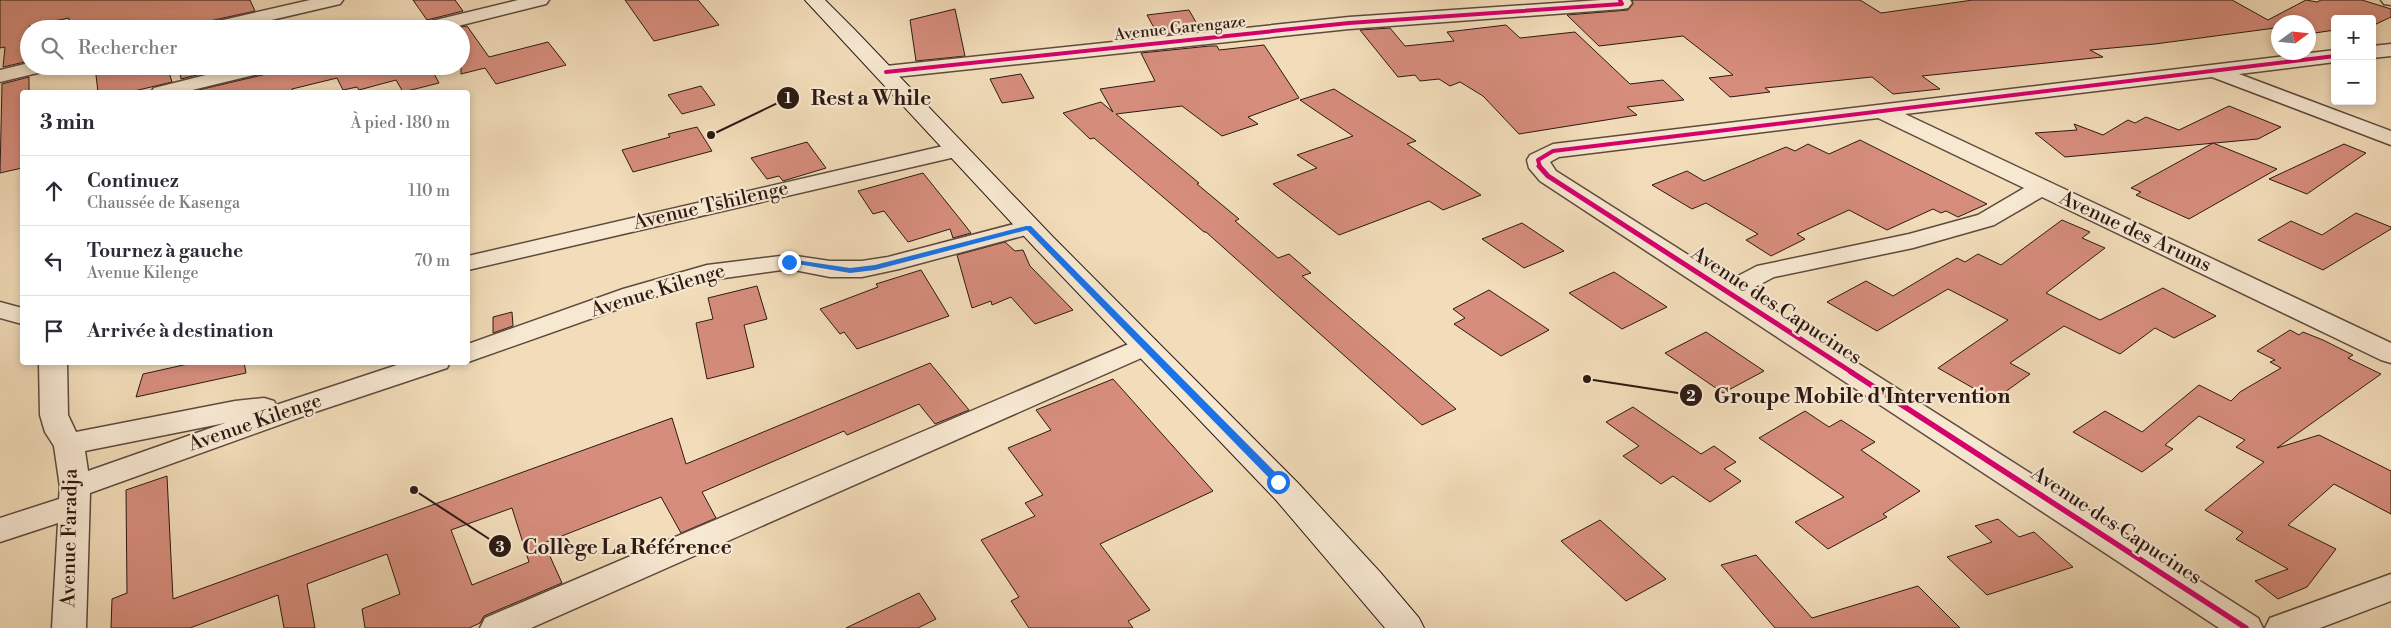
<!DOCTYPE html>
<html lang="fr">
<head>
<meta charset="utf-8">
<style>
  body { margin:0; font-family:"Libre Bodoni",serif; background:#f7f7f7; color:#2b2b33 }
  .controls { position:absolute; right:15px; top:15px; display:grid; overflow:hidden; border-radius:5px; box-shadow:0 2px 8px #0003 }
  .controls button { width:45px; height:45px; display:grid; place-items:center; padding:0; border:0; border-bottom:1px solid #e1e1e2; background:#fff; color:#2b2b33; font:25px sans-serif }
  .compass { position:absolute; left:2271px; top:15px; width:45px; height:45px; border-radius:50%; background:#fff; box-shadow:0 2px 8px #0003; rotate:75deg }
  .stop { position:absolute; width:15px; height:15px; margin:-11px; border:4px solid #1a73e8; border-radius:50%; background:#fff }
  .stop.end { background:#1a73e8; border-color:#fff; box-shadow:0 1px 5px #0008 }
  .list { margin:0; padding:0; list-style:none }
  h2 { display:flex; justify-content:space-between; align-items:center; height:65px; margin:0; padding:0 20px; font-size:21px }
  h2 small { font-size:16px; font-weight:400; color:#7c7c81 }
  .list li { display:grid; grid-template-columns:32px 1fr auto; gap:15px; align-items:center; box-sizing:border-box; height:70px; padding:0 20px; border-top:1px solid #e1e1e2 }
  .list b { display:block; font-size:19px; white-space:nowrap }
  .list p { margin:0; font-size:16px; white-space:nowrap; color:#7c7c81 }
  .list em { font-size:16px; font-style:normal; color:#7c7c81 }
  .icon { flex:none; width:28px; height:28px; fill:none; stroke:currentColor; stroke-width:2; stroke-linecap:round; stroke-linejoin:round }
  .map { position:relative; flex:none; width:2391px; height:628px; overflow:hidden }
  .search { position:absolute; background:#fff; box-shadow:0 2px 8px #0003; left:20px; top:20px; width:450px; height:55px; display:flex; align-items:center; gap:12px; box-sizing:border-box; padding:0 18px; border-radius:28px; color:#7c7c81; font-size:19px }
  .panel { position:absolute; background:#fff; box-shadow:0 2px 8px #0003; left:20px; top:90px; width:450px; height:275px; border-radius:5px }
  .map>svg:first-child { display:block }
</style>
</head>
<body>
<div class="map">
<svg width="2391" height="628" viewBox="0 0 2391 628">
  <rect width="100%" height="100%" fill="#f2dcb9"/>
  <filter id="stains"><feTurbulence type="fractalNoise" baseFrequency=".004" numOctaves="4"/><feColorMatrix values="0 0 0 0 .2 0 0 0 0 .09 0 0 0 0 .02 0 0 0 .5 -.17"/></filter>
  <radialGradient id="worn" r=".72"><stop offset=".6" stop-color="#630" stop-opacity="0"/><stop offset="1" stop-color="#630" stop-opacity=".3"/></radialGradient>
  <!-- building -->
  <g fill="#d68d7c" stroke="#2c1912" fill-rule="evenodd">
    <path d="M0,0h250l5,11 -54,12 -4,6h-128v-11l-40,8v35l-26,6 2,-20 -5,1z"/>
    <path d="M413,0h42l8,11 -36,9z"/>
    <path d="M625,0h73l21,25 -65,16z"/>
    <path d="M1632,0h228l21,13 92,-13h259l36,20 38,-20 11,2 4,-2h41l29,9v8l-19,9v-7h-37v11l-27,4v-12h-30v8l-3,-2 -120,16 -65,6 13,7 -181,19 18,13 -47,5 -21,-17 -107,11 5,4 -40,5 -21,-19 24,-3 -50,-39 -84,10 -32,-31 61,-5 5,-6z"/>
    <path d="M955,9l10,47 -49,5 -6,-41z"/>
    <path d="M1189,10l12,21 -43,4 -11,-20z"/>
    <path d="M1506,25l14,13 55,-6 55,52 33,-4 21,20 -57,7 10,8 -118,19 -36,-38 -23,-14 -10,4 -11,-7 -19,2 -5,-6 -17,2 -38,-47 30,-2 15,18 49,-5 -7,-9z"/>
    <path d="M467,26l22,31 59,-15 18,23 -70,19 -11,-16 -24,6v-47z"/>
    <path d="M1264,45l35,53 -51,19 10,7 -36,12 -40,-30 -66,8 83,69 -2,1 42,35 -4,2 43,37 11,-4 22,19 -9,3 154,133 -34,16 -216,-193h-2l-110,-94 -4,1 -27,-26 38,-11 12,10 -13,-23 55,-8 -14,-28 69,-7h7l2,4z"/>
    <path d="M167,66l5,16 -42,10h-32l-3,-25z"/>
    <path d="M205,66h28l-52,13 -1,-7z"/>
    <path d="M280,66h150l9,17 -36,9 -7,-12 -37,10 -2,-3 -14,3 -6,-12 -45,11 1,3h-103l85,-20z"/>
    <path d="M1021,74l13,24 -32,5 -12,-24z"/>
    <path d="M29,77v15h-7v76l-22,5 2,-89z"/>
    <path d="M701,86l14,19 -33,9 -14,-19z"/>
    <path d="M1334,89l82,52 -9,3 74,51 -38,15 -14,-9 -90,34 -66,-51 44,-16 -20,-13 56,-19 -53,-36z"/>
    <path d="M2229,106l52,21 -23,12 -193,18 -30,-24 42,-3 -3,-6 29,11 25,-15 7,3 11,-6 33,13z"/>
    <path d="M697,127l15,24 -79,21 -11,-22 48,-13 -2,-3z"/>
    <path d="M1860,140l127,64 -29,13 -12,-6 -5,2 -8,-4 -46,21 -38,-20 -52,24 8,5 -34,17 -25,-16 12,-6 -52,-31 -14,6 -40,-24 35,-14 17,10 82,-34 9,4 13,-7 21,10z"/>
    <path d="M807,142l19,26 -43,13 -4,-5 -12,3 -16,-21z"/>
    <path d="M2213,143l64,26 -88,50 -53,-24 5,-3 -10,-4z"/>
    <path d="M2344,144l22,9 -59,41 -38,-15z"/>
    <path d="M923,173l41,51 7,9 -18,5 -3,-9 -42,13 -24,-31 -11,3 -15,-23z"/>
    <path d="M2356,213l35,14v2l-68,41 -65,-30 33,-19 31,14z"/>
    <path d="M2062,220l28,12 -8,6 23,10 -59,45 54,27 63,-32 53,28 -42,22 -19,-10 -35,26 -56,-28 -54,37 20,11 -36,26 -56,-32 70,-48 -60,-31 -71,42 -50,-29 39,-21 27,15 64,-38 8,4 13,-8 23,11z"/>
    <path d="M1522,223l42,28 -40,17 -42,-29z"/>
    <path d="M1005,242l10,9 8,-1 7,16 43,44 -38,14 -24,-27 -19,8 -1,-4 -19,7 -15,-53z"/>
    <path d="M921,270l28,46 -92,33 -13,-17 -4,2 -20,-25 58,-22 -2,-3z"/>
    <path d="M1614,272l53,35 -45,22 -53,-36z"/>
    <path d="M757,286l10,33 -23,6 10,42 -47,12 -11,-56 17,-4 -5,-21z"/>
    <path d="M1489,290l60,40 -48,26 -47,-32 11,-6 -12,-9z"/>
    <path d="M512,312l1,14 -20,7v-16z"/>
    <path d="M2290,330l9,5 4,-3 20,8 30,15 -5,3 33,16 -104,74 42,-13 72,36v43l-57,-30 -46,41 48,24 -29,38 -29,12 -23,-18 33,-12 -52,-30 7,-7 -38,-22 59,-48 -28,-15 9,-7 -46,-24 -34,29 8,4 -31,23 -69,-40 32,-21 37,21 57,-47 32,16 9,-9 41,-24 -11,-6 5,-2 -18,-9z"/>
    <path d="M1706,332l58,39 -41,22 -58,-40z"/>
    <path d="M197,362h47l2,11 -110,24 7,-23z"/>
    <path d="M930,363l39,47 -34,14 -16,-20 -72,31 -3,-4 -142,61 14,26 -35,15 -20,-36 -117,46 18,40 -78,33 -4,7 -11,5h-104l-3,-19 38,-15 -13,-40 -80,30 8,44h-31l-6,-33 -88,33h-79l1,-29 15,-6 -1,-103 41,-14 6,123 499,-181 14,46zM512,508l17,54 -57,23 -21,-55z"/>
    <path d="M1113,379l100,112 -113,53 50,66 -22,11 5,7h-104l-18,-27 8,-4 -38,-57 54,-24 -10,-13 18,-8 -35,-47 43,-18 -15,-20z"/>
    <path d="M1633,407l68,47 13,-8 22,16 -12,7 17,12 -31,21 -37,-26 -12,8 -38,-28 16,-10 -33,-24z"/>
    <path d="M1805,411l24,16 12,-7 34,22 -14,8 59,41 -37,23 4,3 -59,32 -33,-27 49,-25 -85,-59z"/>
    <path d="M1998,519l21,18 15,-5 39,35 -86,28 -40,-38 45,-15 -17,-16z"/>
    <path d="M1600,520l66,59 -40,22 -65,-60z"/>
    <path d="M1756,555l56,63 106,-32 42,42h-185l-54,-63z"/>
    <path d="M919,593l17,26 -18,9h-72z"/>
  </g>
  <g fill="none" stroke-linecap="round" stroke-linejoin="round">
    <defs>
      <g id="minor">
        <path d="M310,0h33l-3,4 -107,25h-34l2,-4z"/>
        <path d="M518,0h31l-3,4 -100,25h-33l2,-4z"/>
        <path d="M1601,0h29l2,3 -4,5 -6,1 -273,20 -463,49 -7,-2 -3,-4 3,-4 7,-2 463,-49z"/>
        <path d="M2381,0h10v5l-7,-1z"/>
        <path d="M2391,44v12l-19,2v-12z"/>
        <path d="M2335,50v12l-96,12 152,57v14l-179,-68 -307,37 486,229v20l-10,-3 -339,-163 -48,28 -81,23 -139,29 -19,10 -3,9 506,322 5,10h-44l-679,-447 -11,-13 -2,-8 3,-5 23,-11zM1878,118l146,70 -46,27 -69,19 -152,32 -23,12 -3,4 -175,-111 -6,-9 9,-5z"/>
        <path d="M29,63v3h24l-3,4 -50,12v-12z"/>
        <path d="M242,66h36l-3,4 -91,22h-33l3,-4z"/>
        <path d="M956,143l8,2 3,5 -3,5 -496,115v-14z"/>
        <path d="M1029,220l8,2 4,5 -4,5 -138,37 -37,8h-32l-41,-8 -79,11 -69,21 -173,61v-18l155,-55 84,-24 82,-10 41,6h32l26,-4z"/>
        <path d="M0,302l22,6v16l-22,-6z"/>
        <path d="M1145,337l10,3 4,6 -4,6 -624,276h-51l5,-10z"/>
        <path d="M39,362h28l1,53 8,17 159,-31 29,-3 10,3 2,4 130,-43h44l-3,6 -132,44 -225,81 -4,135h-34l6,-105 -58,19v-24l59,-19 1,-12 -6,-41 -9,-14 -5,-17zM225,423l-137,48 -3,-20z"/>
        <path d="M2391,574v27l-71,27h-55l5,-10z"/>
      </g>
      <path id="secondary" d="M805,0h20l30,30 198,207 245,246 82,89 39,46 5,10h-39l-109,-128 -241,-252z"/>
    </defs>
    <!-- minor casing -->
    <use href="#minor" stroke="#5e4a3c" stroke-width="3"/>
    <!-- secondary casing -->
    <use href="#secondary" stroke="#2c1912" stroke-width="2"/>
    <!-- minor -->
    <use href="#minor" fill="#f7e8d2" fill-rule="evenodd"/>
    <!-- secondary -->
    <use href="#secondary" fill="#f7e8d2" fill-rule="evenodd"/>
    <defs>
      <g id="cycleway-far2">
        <path d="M886,72l463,-49 273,-19 -2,-4"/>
        <path d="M1540,167l-2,-7 15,-9 782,-95"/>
      </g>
      <path id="cycleway-far1" d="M1539,166l9,10 305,197"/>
      <path id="cycleway" d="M1851,372l395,256"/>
    </defs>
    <!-- cycleway-far2 casing -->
    <use href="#cycleway-far2" stroke="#f7e8d2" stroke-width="6"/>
    <!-- cycleway-far1 casing -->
    <use href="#cycleway-far1" stroke="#f7e8d2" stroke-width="8"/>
    <!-- cycleway casing -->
    <use href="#cycleway" stroke="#f7e8d2" stroke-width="9"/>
    <!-- cycleway-far2 -->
    <use href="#cycleway-far2" stroke="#d6006c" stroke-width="4"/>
    <!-- cycleway-far1 -->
    <use href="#cycleway-far1" stroke="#d6006c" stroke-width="5"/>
    <!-- cycleway -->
    <use href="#cycleway" stroke="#d6006c" stroke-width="5.5"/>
  </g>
  <!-- route -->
  <path fill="#1a73e8" d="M1026,226h5l251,253v5h-7l-248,-254 -152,40 -25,3 -64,-11 3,-3 61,9 25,-3z"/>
  <g text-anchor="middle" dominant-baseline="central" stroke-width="4.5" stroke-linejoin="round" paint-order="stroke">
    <!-- far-street labels -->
    <g font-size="16" fill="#2c1912" stroke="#f7e8d2">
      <text transform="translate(1180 28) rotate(-6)">Avenue Garengaze</text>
    </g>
    <!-- street labels -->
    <g font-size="20" fill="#2c1912" stroke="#f7e8d2">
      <text transform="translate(711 206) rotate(-13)">Avenue Tshilenge</text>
      <text transform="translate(2135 232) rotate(25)">Avenue des Arums</text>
      <text transform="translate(658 291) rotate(-17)">Avenue Kilenge</text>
      <text transform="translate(1776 306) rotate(33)">Avenue des Capucines</text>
      <text transform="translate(255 423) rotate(-19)">Avenue Kilenge</text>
      <text transform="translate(2116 526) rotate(33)">Avenue des Capucines</text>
      <text transform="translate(70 538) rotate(-89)">Avenue Faradja</text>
    </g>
  </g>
  <!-- callouts -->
  <path fill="none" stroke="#2c1912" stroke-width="2" d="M711 135L788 98M1587 379L1691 395M414 490L500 546"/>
  <g fill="#2c1912" stroke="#f7e8d2" stroke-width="2">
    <circle cx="711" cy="135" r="5"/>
    <circle cx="1587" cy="379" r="5"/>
    <circle cx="414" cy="490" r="5"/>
    <circle cx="788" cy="98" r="12"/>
    <circle cx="1691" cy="395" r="12"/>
    <circle cx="500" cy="546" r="12"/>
  </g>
  <g font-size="15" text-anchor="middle" font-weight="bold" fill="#fff">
    <text x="788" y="103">1</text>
    <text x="1691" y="401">2</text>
    <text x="500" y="552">3</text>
  </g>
  <g font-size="21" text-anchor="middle" font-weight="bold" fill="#2c1912" stroke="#f7e8d2" stroke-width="4.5" stroke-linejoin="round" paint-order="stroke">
    <text x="871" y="105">Rest a While</text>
    <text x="1862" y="403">Groupe Mobile d'Intervention</text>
    <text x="627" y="554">Collège La Référence</text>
  </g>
  <rect width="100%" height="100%" filter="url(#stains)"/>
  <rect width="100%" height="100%" fill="url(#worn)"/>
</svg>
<div class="controls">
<button>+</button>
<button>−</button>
</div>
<svg class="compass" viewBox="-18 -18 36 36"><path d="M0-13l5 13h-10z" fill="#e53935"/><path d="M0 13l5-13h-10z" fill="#7c7c81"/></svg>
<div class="stop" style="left:1278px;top:482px"></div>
<div class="stop end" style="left:789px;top:262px"></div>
<div class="search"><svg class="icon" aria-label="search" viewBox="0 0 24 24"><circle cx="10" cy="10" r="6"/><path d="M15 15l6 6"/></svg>Rechercher</div>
<section class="panel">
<h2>3 min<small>À pied · 180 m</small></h2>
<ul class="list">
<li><svg class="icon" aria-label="ahead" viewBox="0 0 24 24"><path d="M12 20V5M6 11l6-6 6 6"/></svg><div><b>Continuez</b><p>Chaussée de Kasenga</p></div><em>110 m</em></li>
<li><svg class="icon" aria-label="left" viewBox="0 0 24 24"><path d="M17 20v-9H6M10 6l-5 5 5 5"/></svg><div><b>Tournez à gauche</b><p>Avenue Kilenge</p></div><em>70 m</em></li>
<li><svg class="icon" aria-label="arrive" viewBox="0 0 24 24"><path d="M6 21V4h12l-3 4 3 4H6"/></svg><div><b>Arrivée à destination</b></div></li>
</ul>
</section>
</div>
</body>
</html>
